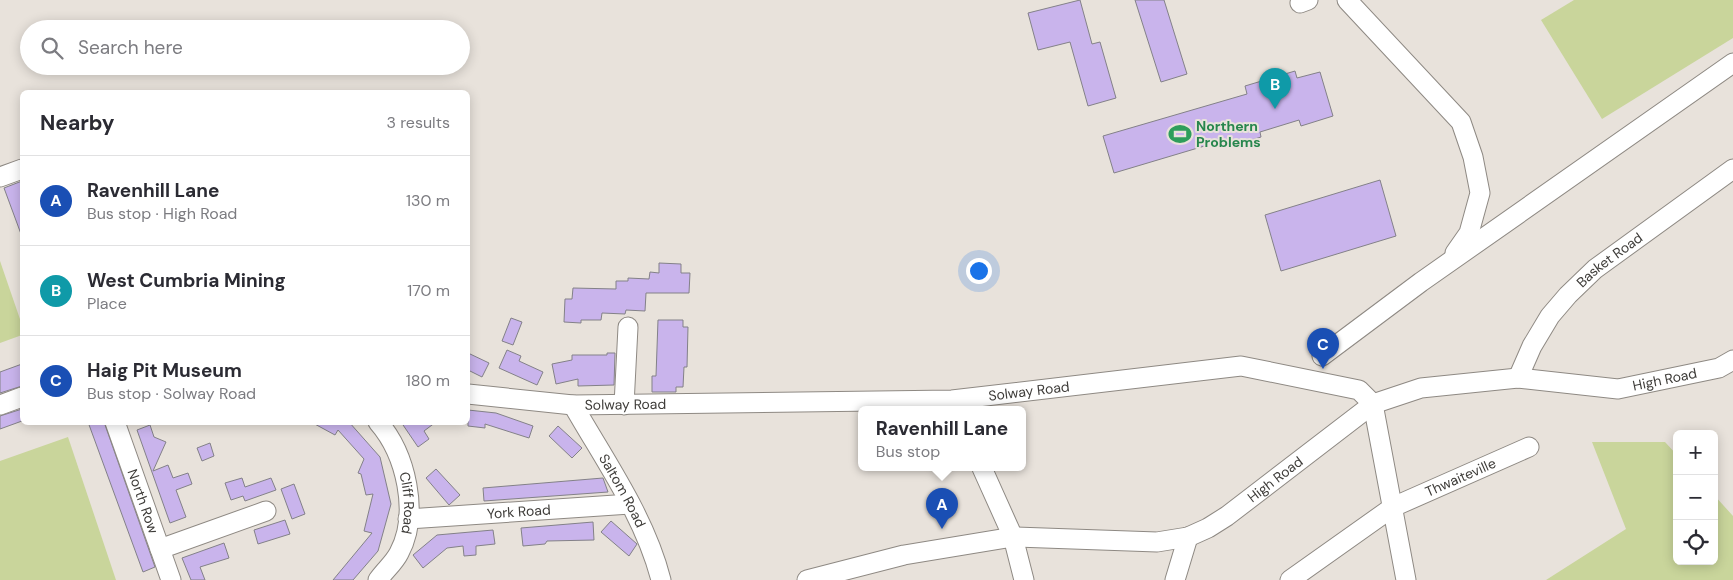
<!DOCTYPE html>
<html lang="en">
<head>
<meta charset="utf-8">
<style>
  body { margin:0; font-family:"DM Sans",sans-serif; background:#f7f7f7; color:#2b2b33 }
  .controls { position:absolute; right:15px; bottom:15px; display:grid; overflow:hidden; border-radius:8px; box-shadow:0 2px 12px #0003 }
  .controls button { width:45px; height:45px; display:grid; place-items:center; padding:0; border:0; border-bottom:1px solid #e1e1e2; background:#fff; color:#2b2b33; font:25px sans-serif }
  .you { position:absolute; left:978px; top:270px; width:18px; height:18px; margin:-12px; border:4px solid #fff; border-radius:50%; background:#1a73e8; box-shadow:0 0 0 8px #1a73e833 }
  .badge { display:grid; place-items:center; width:32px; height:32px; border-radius:50%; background:#593fb7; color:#fff; font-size:16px; font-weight:700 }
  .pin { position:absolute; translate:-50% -41px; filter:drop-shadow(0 1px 2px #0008) }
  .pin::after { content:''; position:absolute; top:26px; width:18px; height:15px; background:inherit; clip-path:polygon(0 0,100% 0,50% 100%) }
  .popup { position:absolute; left:858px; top:406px; width:168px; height:65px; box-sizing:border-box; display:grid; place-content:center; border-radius:8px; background:#fff; filter:drop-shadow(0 1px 4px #0005); font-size:16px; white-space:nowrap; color:#7c7c81 }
  .popup b { font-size:19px; color:#2b2b33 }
  .popup::after { content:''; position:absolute; left:50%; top:100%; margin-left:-10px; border:10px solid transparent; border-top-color:#fff }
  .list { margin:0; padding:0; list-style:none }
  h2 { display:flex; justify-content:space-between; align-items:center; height:65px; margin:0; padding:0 20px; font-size:21px }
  h2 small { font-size:16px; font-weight:400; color:#7c7c81 }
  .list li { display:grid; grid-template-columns:32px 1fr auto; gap:15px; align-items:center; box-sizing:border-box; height:90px; padding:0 20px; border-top:1px solid #e1e1e2 }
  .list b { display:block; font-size:19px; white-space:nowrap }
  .list p { margin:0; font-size:16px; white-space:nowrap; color:#7c7c81 }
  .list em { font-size:16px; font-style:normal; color:#7c7c81 }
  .icon { flex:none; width:28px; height:28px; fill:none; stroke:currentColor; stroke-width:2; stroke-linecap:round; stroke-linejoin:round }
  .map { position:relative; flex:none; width:1733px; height:580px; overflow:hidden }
  .search { position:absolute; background:#fff; box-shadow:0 2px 12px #0003; left:20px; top:20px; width:450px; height:55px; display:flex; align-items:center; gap:12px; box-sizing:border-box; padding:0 18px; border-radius:28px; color:#7c7c81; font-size:19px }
  .panel { position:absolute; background:#fff; box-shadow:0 2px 12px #0003; left:20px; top:90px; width:450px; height:335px; border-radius:8px }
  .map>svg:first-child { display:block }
</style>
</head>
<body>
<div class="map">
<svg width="1733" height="580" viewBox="0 0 1733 580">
  <rect width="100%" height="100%" fill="#e8e2db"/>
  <!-- green -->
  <g fill="#c9d59b">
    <path d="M1574,0h159v38l-131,81 -61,-99z"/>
    <path d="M0,261l22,64v10l-22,8z"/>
    <path d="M68,437l48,143h-116v-119z"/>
    <path d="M1592,442h73l12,13v106h37v-66l19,21v64h-187l80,-51z"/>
  </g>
  <!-- building -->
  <g fill="#c9b4ec" stroke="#838188">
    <path d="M1080,0l12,44 8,-2 16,56 -28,8 -18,-64 -32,8 -10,-37z"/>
    <path d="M1135,0h29l23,74 -26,8z"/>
    <path d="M1295,71l2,7 23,-6 13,44 -32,10 -2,-6 -39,12 1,5 -31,10 -2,-8 -114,34 -11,-37 144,-42 -2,-8z"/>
    <path d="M1380,180l16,56 -115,35 -16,-56z"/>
    <path d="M22,181v53h-1l-17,-46z"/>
    <path d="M659,263l22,1v9h9l-1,20h-43l-1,18 -19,-1 -1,4 -23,-1 -1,7h-20v3l-17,-1 1,-23h7l1,-11 43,1v-8h12v-3l21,1 1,-7 9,1z"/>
    <path d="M511,318l11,4 -9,23 -11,-4z"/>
    <path d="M658,320h25v7h5l-1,40h-3l-1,20h-7v5h-24v-16h4z"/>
    <path d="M507,350l14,6 -2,5 24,11 -6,13 -38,-17z"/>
    <path d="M468,353l21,10 -7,14 -14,-7z"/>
    <path d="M607,353h8l-1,32 -36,1v-7l-22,5 -4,-20 20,-4v-5h35z"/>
    <path d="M22,364v22l-22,7v-21z"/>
    <path d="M22,409v12l-22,8v-13z"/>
    <path d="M468,410l28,3 37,13 -4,12 -44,-14v4l-17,-2z"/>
    <path d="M88,422h16l51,145 -12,5z"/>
    <path d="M311,422h38l31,35 11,47 -13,47 -25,29h-20l39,-47 -8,-2 9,-37 -7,1 -5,-21 -3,-1 6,-14 -26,-29 -3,5z"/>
    <path d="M401,422h35l-12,9 5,8 -11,8z"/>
    <path d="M150,425l4,12 12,5 -13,29 15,-6 5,13 15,-5 4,11 -16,6 10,27 -16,6 -33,-93z"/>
    <path d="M558,426l24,22 -10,10 -23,-22z"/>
    <path d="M210,443l4,13 -12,5 -5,-13z"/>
    <path d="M436,469l24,26 -11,10 -23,-27z"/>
    <path d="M242,478l3,9 26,-9 5,12 -31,11 -2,-5 -12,4 -6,-17z"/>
    <path d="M603,478l5,14 -124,9 -1,-13z"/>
    <path d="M294,484l11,30 -13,5 -11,-30z"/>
    <path d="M285,520l5,14 -32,10 -4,-14z"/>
    <path d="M611,521l26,23 -8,12 -28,-24z"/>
    <path d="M593,522l1,18 -47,1 -2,3 -22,2 -2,-18z"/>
    <path d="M493,530l2,14 -19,2v9l-12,1 -1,-10 -16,2 -24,20 -10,-13 24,-20z"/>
    <path d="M224,543l5,15 -29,9 5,13h-14l-9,-22z"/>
  </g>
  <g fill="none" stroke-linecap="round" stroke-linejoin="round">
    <defs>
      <g id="minor">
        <path d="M1347,0l114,122 12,35 7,36 -11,40 -14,20"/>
        <path d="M1300,3l8,-3"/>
        <path d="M0,177l22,-8"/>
        <path d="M1322,356l99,-74 312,-219"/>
        <path id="s1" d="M1518,378l14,-32 18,-30 18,-21 27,-26 138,-100"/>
        <path id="s2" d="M468,394l105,11 379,-5 289,-34 118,24 14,14 33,176"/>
        <path d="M0,405l22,-8"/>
        <path id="s3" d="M573,405c32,56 72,112 88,175"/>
        <path d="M624,405l4,-78"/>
        <path id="s4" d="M115,422l56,158"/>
        <path id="s5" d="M378,422c28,32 42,92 21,131 -5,10 -14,17 -21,27"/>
        <path d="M982,468l31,69 11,43"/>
        <path id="s6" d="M408,519l222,-15"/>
        <path d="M160,549l106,-38"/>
        <path id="s7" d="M807,580l97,-25 109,-18 144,5 31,-5 20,-9 19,-12 146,-112 48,-16 97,-10 100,11 101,-21 14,-8"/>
        <path d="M1175,580l13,-43"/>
        <path id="s8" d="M1290,580l103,-73 136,-60"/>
      </g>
    </defs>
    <!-- minor casing -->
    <use href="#minor" stroke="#8e8983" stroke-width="21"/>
    <!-- minor -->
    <use href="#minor" stroke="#fff" stroke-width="19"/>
  </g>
  <!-- icons -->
  <defs>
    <symbol id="stadium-bare" viewBox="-9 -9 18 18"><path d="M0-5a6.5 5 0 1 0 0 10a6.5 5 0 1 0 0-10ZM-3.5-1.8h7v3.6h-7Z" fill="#2e9e5b" stroke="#e8e2db" stroke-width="2.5" paint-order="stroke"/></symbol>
  </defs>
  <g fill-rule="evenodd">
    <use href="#stadium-bare" x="1164" y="118" width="32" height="32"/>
  </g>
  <g text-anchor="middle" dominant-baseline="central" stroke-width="4" stroke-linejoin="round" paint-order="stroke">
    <!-- leisure labels -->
    <g font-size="14" font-weight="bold" fill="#27864d" stroke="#e8e2db" text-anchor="start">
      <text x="1196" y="126">Northern<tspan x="1196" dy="16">Problems</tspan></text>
    </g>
    <!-- street labels -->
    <g font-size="14" fill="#3e3c39" stroke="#e8e2db">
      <text stroke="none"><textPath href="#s1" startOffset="152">Basket Road</textPath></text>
      <text stroke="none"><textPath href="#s7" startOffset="911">High Road</textPath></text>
      <text stroke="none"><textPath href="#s2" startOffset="562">Solway Road</textPath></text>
      <text stroke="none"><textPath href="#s2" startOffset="158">Solway Road</textPath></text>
      <text stroke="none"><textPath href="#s8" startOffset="200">Thwaiteville</textPath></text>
      <text stroke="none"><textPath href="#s7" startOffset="491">High Road</textPath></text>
      <text stroke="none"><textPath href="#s3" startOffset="99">Saltom Road</textPath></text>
      <text stroke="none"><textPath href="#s4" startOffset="84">North Row</textPath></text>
      <text stroke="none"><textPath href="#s5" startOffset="88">Cliff Road</textPath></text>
      <text stroke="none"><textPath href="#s6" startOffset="111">York Road</textPath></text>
    </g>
  </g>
</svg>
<div class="controls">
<button>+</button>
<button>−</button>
<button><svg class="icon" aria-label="locate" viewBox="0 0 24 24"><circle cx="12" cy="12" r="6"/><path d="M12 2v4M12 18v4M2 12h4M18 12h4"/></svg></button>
</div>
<div class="you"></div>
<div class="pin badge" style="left:942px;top:529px;background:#1a4fb4">A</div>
<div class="popup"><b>Ravenhill Lane</b>Bus stop</div>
<div class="pin badge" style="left:1275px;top:109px;background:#0f9aa8">B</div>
<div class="pin badge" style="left:1323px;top:369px;background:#1a4fb4">C</div>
<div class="search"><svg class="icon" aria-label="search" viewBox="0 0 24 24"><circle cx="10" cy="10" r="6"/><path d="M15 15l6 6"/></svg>Search here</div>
<section class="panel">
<h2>Nearby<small>3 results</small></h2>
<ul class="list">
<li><span class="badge" style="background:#1a4fb4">A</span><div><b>Ravenhill Lane</b><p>Bus stop · High Road</p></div><em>130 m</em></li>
<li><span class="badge" style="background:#0f9aa8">B</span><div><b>West Cumbria Mining</b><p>Place</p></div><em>170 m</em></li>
<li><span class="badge" style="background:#1a4fb4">C</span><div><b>Haig Pit Museum</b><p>Bus stop · Solway Road</p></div><em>180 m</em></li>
</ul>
</section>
</div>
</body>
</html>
